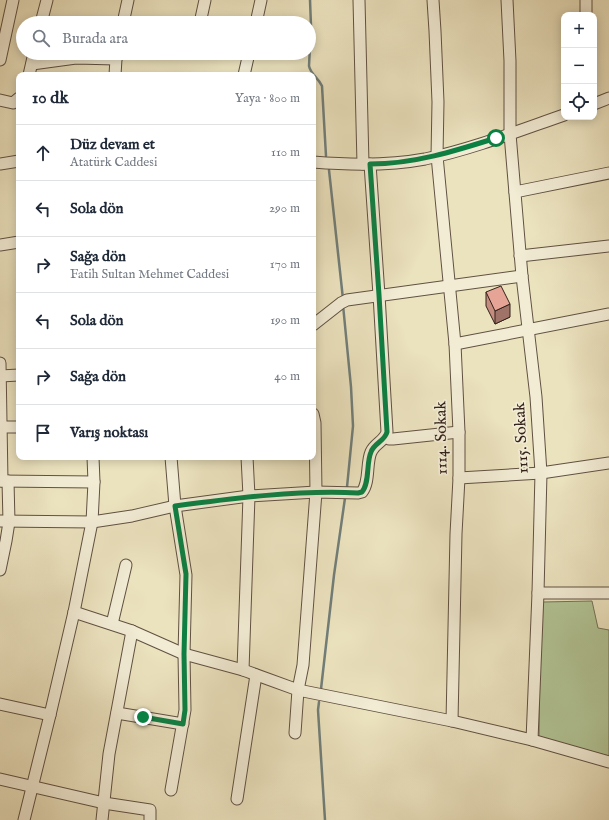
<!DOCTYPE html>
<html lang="tr">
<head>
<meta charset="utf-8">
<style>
  body { margin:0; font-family:"IM FELL English",serif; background:#f2f2f3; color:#1f2937 }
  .controls { position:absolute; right:12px; top:12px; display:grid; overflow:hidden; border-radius:8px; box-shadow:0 2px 10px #0003 }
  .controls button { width:36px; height:36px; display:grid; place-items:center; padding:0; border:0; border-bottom:1px solid #e0e1e3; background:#fff; color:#1f2937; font:20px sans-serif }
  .stop { position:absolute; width:12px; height:12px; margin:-9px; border:3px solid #0b8043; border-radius:50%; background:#fff }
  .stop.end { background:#0b8043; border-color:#fff; box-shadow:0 1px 4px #0008 }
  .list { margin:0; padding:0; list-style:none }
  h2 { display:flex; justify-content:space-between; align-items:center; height:52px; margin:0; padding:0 16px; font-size:17px }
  h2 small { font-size:13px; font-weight:400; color:#747a83 }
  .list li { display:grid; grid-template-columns:26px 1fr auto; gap:12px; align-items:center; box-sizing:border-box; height:56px; padding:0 16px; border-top:1px solid #e0e1e3 }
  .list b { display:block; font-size:15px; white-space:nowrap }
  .list p { margin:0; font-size:13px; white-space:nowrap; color:#747a83 }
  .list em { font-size:13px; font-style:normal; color:#747a83 }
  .icon { flex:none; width:22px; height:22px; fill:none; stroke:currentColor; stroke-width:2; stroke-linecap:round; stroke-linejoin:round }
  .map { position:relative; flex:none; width:609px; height:820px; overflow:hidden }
  .search { position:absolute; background:#fff; box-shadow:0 2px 10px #0003; left:16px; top:16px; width:300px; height:44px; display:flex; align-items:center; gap:10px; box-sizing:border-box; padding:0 14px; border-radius:22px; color:#747a83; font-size:15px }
  .panel { position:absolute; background:#fff; box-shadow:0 2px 10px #0003; left:16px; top:72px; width:300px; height:388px; border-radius:8px }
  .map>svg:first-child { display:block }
</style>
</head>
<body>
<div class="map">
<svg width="609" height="820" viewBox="0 0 609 820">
  <rect width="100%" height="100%" fill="#ebe2be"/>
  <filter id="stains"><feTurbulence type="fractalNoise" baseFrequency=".005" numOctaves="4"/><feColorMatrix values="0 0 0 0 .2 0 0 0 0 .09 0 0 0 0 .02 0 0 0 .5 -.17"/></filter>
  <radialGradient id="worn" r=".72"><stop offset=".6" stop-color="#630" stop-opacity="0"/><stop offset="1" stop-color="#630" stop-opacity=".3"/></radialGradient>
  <!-- green -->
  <path fill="#b2c495" stroke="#727257" d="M592,601l6,27 11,2v126l-70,-19 1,-109 3,-26z"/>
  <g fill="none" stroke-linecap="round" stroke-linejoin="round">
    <!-- stream -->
    <g stroke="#717e79" stroke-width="2.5">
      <path d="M310,0l1,26 -2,40c2,9 9,11 13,20l4,70"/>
      <path d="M329,170l14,129"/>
      <path d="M343,305l8,82 2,39 -6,61"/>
      <path d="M321,689l13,-114 11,-77"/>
      <path d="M319,702l-1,8 7,110"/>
    </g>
    <defs>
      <g id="minor">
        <path d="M359,0l4,164"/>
        <path d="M433,0l2,31 3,71 -1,54 18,188 4,88v46l-3,56 -4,187"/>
        <path d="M507,0l3,61v73l12,142 14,121 5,76 -3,120 -6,147"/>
        <path d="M586,0v15"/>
        <path d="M41,23l6,-23"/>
        <path d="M123,23l5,-23"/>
        <path d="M200,23l5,-23"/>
        <path d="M256,23l5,-23"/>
        <path d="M0,60l13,-60"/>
        <path d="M32,64l44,-6 40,1"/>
        <path d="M29,75l5,-22"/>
        <path d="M115,75l1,-16 1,-6"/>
        <path d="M244,75l5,-22"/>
        <path d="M0,100l13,3 6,-5"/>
        <path d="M594,104l15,-6"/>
        <path d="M313,162c37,3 75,4 112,-3 47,-10 93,-28 139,-44"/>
        <path d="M0,164l19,-3"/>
        <path d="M515,192l94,-19"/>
        <path d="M0,245l19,-3"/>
        <path d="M520,256l89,-10"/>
        <path d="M313,325l28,-22 6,-3 175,-24"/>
        <path d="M455,344l154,-30"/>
        <path d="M0,363l2,118"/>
        <path d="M0,376l19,-1"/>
        <path d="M0,427h19"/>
        <path d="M386,437l3,2h4l66,-7"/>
        <path d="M171,457l4,49 11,69 -2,79 1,56 -14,80"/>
        <path d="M459,478l82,-5 68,-10"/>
        <path d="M0,481l94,1"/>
        <path d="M0,521l92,1 40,-6 43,-10 74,-10 67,-4 42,1 4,-1c8,-10 4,-29 9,-40 4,-9 14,-11 16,-20l-8,-137 -9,-131"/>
        <path d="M0,570l6,-29 3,-19 -1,-41"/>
        <path d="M538,593h71"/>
        <path d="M74,612l58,19 52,23 59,16 55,20 154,31 80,19 77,22"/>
        <path d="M112,624l14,-59"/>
        <path d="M243,670l6,-174 -2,-39"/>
        <path d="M0,704l50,11"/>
        <path d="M117,713l66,11"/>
        <path d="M295,733l3,-43 5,-25 13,-173 -1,-69 -2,-9"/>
        <path d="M0,779l104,24 46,7v10"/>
        <path d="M237,799l19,-124"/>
        <path d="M24,820l26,-105 24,-103 18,-90 2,-40 -1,-25"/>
        <path d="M102,820l7,-66 23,-123"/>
      </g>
    </defs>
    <!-- minor casing -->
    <use href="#minor" stroke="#605142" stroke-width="13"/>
    <!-- minor -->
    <use href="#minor" stroke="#f2ecd5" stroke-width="11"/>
  </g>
  <!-- wall -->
  <path fill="#c58d80" stroke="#322119" d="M486,292l24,25 -15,7 -9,-18z"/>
  <!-- shaded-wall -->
  <path fill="#a07368" stroke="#322119" d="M510,304v13l-15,7v-13z"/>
  <!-- building -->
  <path fill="#e5a495" stroke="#322119" d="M501,286l9,18 -15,7 -9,-19z"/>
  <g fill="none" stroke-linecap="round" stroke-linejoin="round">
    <!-- route -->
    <path stroke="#0b8043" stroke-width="5" d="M143,717l40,7 2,-14 -1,-56 2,-80 -11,-68c61,-8 122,-16 183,-13l4,-1c8,-10 4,-29 9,-40 3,-9 14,-11 16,-20l-8,-137 -9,-131c44,0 85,-13 126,-26"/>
  </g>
  <g text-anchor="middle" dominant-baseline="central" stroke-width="3.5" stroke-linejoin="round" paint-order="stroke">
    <!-- street labels -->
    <g font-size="16" fill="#322119" stroke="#f2ecd5">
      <text transform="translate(442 438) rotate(-91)">1114. Sokak</text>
      <text transform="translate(522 438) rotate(-93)">1115. Sokak</text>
    </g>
  </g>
  <rect width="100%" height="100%" filter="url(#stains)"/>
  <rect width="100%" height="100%" fill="url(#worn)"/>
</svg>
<div class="controls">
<button>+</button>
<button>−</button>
<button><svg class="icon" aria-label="locate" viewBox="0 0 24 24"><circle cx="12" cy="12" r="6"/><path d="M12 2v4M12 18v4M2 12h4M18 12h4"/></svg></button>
</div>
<div class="stop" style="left:496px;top:138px"></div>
<div class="stop end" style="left:143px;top:717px"></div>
<div class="search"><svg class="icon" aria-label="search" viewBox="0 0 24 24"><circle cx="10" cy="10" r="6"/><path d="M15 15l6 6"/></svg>Burada ara</div>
<section class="panel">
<h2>10 dk<small>Yaya · 800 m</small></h2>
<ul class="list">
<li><svg class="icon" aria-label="ahead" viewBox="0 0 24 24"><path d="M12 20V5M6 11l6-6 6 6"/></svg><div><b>Düz devam et</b><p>Atatürk Caddesi</p></div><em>110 m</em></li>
<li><svg class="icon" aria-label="left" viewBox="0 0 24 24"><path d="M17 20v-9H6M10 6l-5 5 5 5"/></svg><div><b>Sola dön</b></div><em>290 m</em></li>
<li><svg class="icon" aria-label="right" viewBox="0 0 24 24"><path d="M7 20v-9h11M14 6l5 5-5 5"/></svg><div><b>Sağa dön</b><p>Fatih Sultan Mehmet Caddesi</p></div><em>170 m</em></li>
<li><svg class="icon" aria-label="left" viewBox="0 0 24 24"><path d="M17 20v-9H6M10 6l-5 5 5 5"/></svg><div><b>Sola dön</b></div><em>190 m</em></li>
<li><svg class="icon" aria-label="right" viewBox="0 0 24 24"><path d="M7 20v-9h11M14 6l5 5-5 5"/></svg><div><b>Sağa dön</b></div><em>40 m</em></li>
<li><svg class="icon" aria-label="arrive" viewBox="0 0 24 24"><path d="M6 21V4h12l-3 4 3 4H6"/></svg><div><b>Varış noktası</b></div></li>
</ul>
</section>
</div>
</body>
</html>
